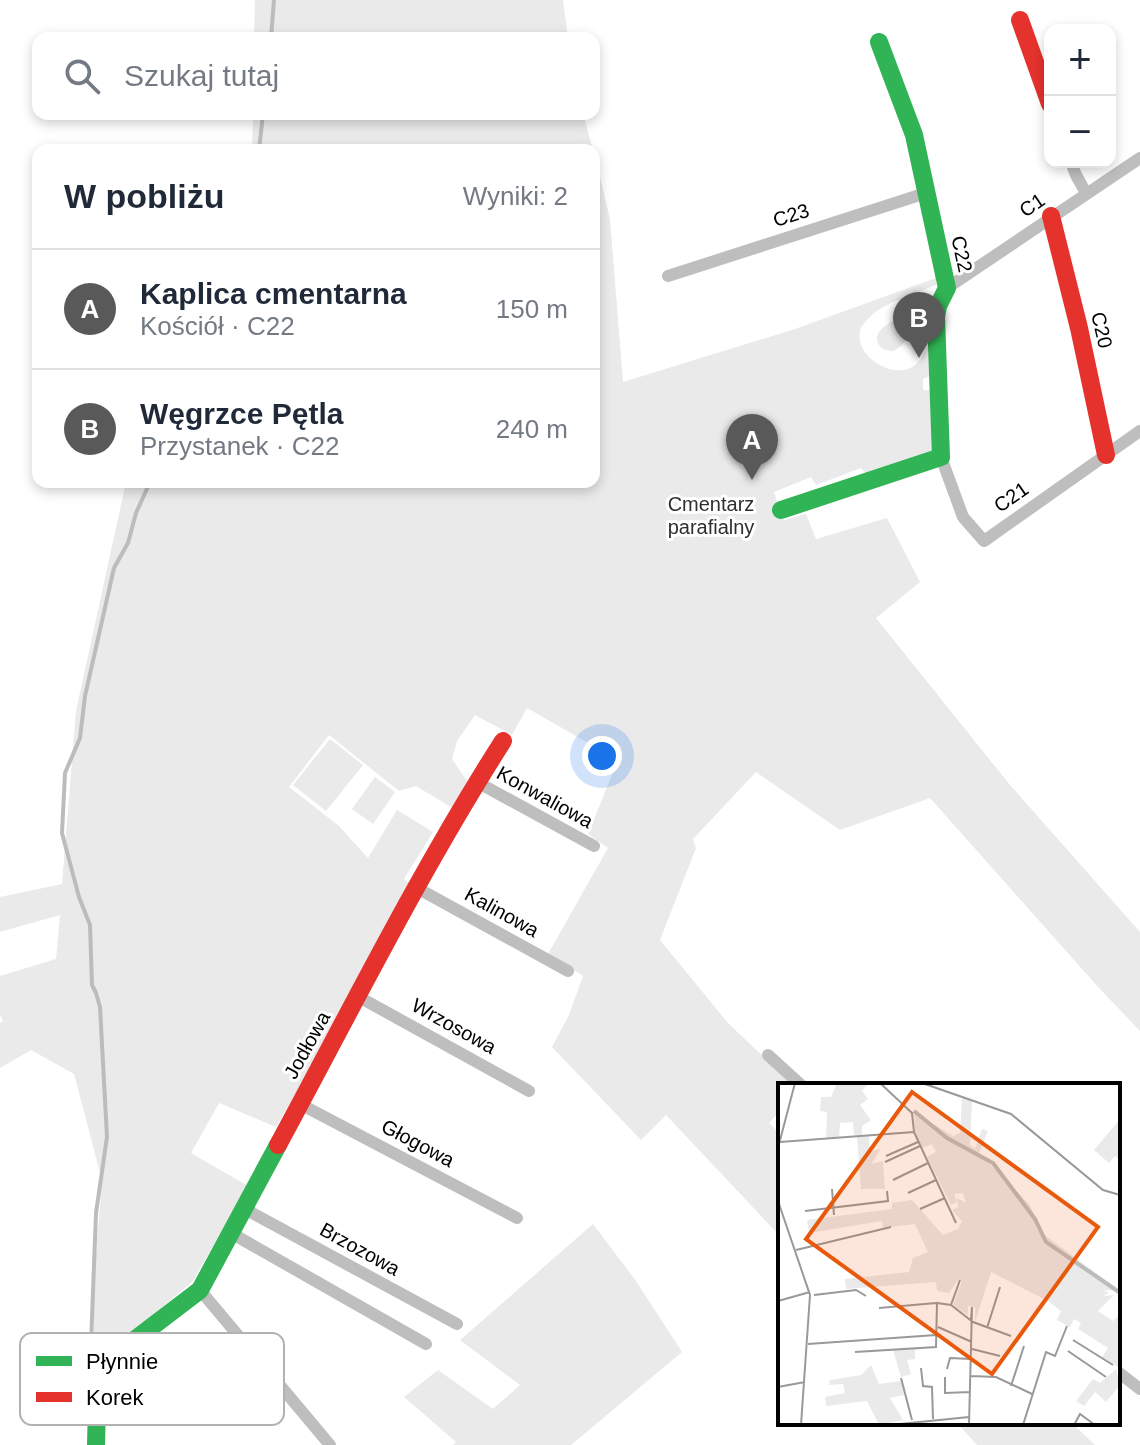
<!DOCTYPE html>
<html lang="pl">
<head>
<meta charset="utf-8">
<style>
  body { margin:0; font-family:Arial,sans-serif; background:#f6f6f7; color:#1f2937 }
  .controls { position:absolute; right:24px; top:24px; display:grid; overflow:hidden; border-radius:16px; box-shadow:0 4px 12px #0003 }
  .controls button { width:72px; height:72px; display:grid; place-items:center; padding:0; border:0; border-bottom:2px solid #e0e1e3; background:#fff; color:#1f2937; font:40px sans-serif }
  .you { position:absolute; left:602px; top:756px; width:28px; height:28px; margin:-20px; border:6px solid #fff; border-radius:50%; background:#1a73e8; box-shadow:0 0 0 12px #1a73e833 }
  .badge { display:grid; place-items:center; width:52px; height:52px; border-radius:50%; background:#595959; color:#fff; font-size:26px; font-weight:700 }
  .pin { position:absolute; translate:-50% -66px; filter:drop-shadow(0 2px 4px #0008) }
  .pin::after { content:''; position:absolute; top:42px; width:28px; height:24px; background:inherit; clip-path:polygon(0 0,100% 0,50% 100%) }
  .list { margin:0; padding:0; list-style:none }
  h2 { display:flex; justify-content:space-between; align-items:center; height:104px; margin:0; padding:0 32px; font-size:34px }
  h2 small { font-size:26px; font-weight:400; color:#747a83 }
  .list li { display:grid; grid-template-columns:52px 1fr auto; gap:24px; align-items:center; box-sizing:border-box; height:120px; padding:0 32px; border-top:2px solid #e0e1e3 }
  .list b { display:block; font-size:30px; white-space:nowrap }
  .list p { margin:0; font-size:26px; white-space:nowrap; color:#747a83 }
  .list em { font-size:26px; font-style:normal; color:#747a83 }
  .icon { flex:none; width:44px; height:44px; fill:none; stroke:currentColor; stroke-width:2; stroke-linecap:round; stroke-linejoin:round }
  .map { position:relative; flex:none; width:1140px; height:1445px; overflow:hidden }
  .search { position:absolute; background:#fff; box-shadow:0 4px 12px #0003; left:32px; top:32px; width:568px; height:88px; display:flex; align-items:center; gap:20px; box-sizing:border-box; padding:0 28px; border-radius:16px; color:#747a83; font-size:30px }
  .panel { position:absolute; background:#fff; box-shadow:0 4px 12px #0003; left:32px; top:144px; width:568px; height:344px; border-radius:16px }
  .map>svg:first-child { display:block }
</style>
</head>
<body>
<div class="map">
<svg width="1140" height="1445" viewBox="0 0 1140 1445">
  <rect width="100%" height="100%" fill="#fff"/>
  <!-- green -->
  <g fill="#eaeaea">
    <path d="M255,0h308l5,38h-314z"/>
    <path d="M253,114h330l10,36h-341z"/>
    <path d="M594,152l16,67 13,163 172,-53 141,-51v7c-16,7 -51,18 -63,29 -4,4 -10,9 -12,14 -10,27 33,54 54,37 7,-6 13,-19 18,-27l-1,37 -9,4v11l12,1 1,61 -70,22 -5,-6 -45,17 -5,-8 -37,15 10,28 22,-6 10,25 71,-21 33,64 -44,36 134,167 130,147v99l-41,-43 -169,-190 -90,32 -84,-58 -63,67 3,9 -36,92 68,83 65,62h-13v26l-11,12 11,11v102l-114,-121 -25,25 -89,-93 17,-32 14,-39 -35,-22 60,-106 -20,-14 30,-74 -91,-52 -15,27 -37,-20 -18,26 -5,18 15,22 -13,28 -38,-23 -17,5 -70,-56 -40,52 50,39 29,32 29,-48 36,22 -29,47 6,4 -92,172 -42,72 -57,-24 -28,50 57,33 -56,96 -95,80 -10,5 15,-187 -28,-106 -43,-24 -31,18v-45l3,-2 -3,-6v-39l56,-17 4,-44 -60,17v-35l62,-13 14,-173 50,-229h468z"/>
    <path d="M927,308l-25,37 -8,6c-7,0 -14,-2 -16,-8 -8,-19 36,-30 49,-35z"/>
    <path d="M330,739l33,26 -37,46 -33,-26z"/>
    <path d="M375,777l20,15 -22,32 -21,-15z"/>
    <path d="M593,1224l43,57 46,71 -111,93h-118l3,-3 -52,-45 34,-27 55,39 27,-24 -60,-45z"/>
    <path d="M957,1423h115l23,22h-118z"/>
  </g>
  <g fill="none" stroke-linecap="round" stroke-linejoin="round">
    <!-- stream -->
    <g stroke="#bcbcbc" stroke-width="4">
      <path d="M271,38l3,-38"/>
      <path d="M259,150l4,-36"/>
      <path d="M90,1370l6,-157 11,-76 -7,-130 -4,-14 -4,-8 -2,-60 -11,-28 -17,-64 3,-60 15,-35 5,-42 29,-128 14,-25 8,-30 14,-31"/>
    </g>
    <!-- street -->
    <g stroke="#bebebe" stroke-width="12">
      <path d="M1071,162l5,13 10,18"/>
      <path d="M668,276l258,-83"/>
      <path d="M947,288l193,-130"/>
      <path d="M941,457l22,60 21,24 156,-110"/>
      <path d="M477,782l117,64"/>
      <path d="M417,888l151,83"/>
      <path d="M359,997l170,94"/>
      <path d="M768,1055l33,30"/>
      <path d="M300,1104l217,114"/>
      <path d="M243,1208l214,116"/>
      <path d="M231,1233l195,111"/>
      <path d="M200,1290l130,155"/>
      <path d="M1118,1372l22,17"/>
    </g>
    <!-- fast -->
    <g stroke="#30b455" stroke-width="18">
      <path d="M781,510l160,-53 -5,-140 2,-11 9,-18 -33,-153 -35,-93"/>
      <path d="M96,1445l1,-40 7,-36 20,-21 76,-58 78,-145"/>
    </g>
    <!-- jam -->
    <g stroke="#e5322d" stroke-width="18">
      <path d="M1020,20l30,84"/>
      <path d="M1051,216l28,112 27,127"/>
      <path d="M278,1145c73,-135 142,-274 225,-404"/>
    </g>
  </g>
  <g text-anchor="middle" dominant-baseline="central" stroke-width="6" stroke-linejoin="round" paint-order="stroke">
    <!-- street labels -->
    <g font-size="20" fill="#000" stroke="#fff">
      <text transform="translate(1032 205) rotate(-34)">C1</text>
      <text transform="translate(791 215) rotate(-18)">C23</text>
      <text transform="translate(962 254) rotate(78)">C22</text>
      <text transform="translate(1102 330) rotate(77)">C20</text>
      <text transform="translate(1011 497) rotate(-35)">C21</text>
      <text transform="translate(545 797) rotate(29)">Konwaliowa</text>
      <text transform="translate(502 912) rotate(29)">Kalinowa</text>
      <text transform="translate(454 1026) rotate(29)">Wrzosowa</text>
      <text transform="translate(307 1045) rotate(-61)">Jodłowa</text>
      <text transform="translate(418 1143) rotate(28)">Głogowa</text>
      <text transform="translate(360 1249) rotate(29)">Brzozowa</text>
    </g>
    <!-- park labels -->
    <g font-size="20" fill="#2f2f2f" stroke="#fff">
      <text x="711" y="504">Cmentarz<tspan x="711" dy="23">parafialny</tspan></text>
    </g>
  </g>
  <!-- overview -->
  <g transform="translate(778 1083)">
    <rect width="342" height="342" fill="#fff"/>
    <path d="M59,0h32l-7,8 6,8 -8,6 11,15 -9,6v9h-8l-1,-13 -13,1 -1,14h-13l1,-25 -7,-1 1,-14h10zM184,15l10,3 -2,44 5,4 7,-20 6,2 -9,22 51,52 12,28 78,58 -16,-1 5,3 -7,3 12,-1 -16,16 15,10 7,-6 -2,52 -16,-10 6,-9 -30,-19 3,-6 -7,-4 -4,8 -13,-7 4,-9 -13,-10 -57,-29 -16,50v-15l-7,-1v9l-15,-10 9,-24 -4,-1 -9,13 -12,-2 -1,-9 -90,7 -1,-10 64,-7 4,-14 15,-6 -13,-28 -32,4 -1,-7 -73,12 -2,-13 85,-11v-6l20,-3 31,35 15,-6 4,-8 -10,-11 6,-3 -1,-9 9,5 -3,-10 -9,1 3,8 -6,3 -24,-48 9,-5 -4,-8 -10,4 -7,-16 -1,-20 39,24 7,-3zM342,36v41l-5,-4 -6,7 -15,-13zM91,53l1,15 11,-2 -10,15 12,-3 2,28h-24l-4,-52zM137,266v10l-8,1 4,14 -10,3 -8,-27zM93,282l8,19 22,-3 3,14 -14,3 13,22 -24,5 -12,-24 -41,5 -1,-9 20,-4 -2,-9 -14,1 1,-5 31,-5zM338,286l4,16 -14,17 -11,-10 -11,14 -8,-5 17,-22 7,4z" fill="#eaeaea"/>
    <path fill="none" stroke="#bcbcbc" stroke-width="4" d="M136,28l33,27 46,25 42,56 11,23 73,50"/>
    <path fill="none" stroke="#999" stroke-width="2" d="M102,0l32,30 2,19 42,91M144,0l89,31 92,76 17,5M2,59l134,-10M0,65l17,-65M108,73l32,-14M107,79l35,-16M115,97l35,-17M54,106l2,26M130,110l28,-13M0,118l32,94 -9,130M142,126l25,-11M27,128l83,-10 -1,-10M18,167l95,-23M182,197l-9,25 22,17 38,14M36,212l42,-5 10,6M0,218l32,-9M101,225l57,-5M160,244l34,15M209,245l13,-41M295,257l40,25M30,261l128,-9M194,266l28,7M290,268l38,26M77,269l81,-5 1,-44 14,2M143,285l2,18 9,1 1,32M169,286l3,-11 21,1M193,293l25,1 36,17M167,294v16l25,-1M123,295l11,42M233,303l13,-40M0,304l27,-5M112,342l79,-8M191,342l3,-118 -1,12M245,342l23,-73 9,4 12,-30M296,342l6,-11 15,11"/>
    <path fill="#e8590c" fill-opacity="0.15" stroke="#e8590c" stroke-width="4" d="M134,9l186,135 -106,147 -186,-135z"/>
    <rect width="342" height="342" fill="none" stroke="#000" stroke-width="4"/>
  </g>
  <!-- legend -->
  <rect x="20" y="1333" width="264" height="92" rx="12" fill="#fff" stroke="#b2b2b2" stroke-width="2"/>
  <rect x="36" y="1356" width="36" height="10" fill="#30b455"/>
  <rect x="36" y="1392" width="36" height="10" fill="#e5322d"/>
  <g font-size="22" fill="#000">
    <text x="86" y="1369">Płynnie</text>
    <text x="86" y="1405">Korek</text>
  </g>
</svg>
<div class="controls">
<button>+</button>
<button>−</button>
</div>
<div class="you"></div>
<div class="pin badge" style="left:752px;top:480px">A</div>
<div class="pin badge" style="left:919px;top:358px">B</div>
<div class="search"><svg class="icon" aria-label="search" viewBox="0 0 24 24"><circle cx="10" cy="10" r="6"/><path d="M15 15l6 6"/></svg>Szukaj tutaj</div>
<section class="panel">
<h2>W pobliżu<small>Wyniki: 2</small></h2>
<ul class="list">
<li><span class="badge">A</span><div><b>Kaplica cmentarna</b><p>Kościół · C22</p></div><em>150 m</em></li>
<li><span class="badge">B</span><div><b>Węgrzce Pętla</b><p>Przystanek · C22</p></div><em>240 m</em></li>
</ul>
</section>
</div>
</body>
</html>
